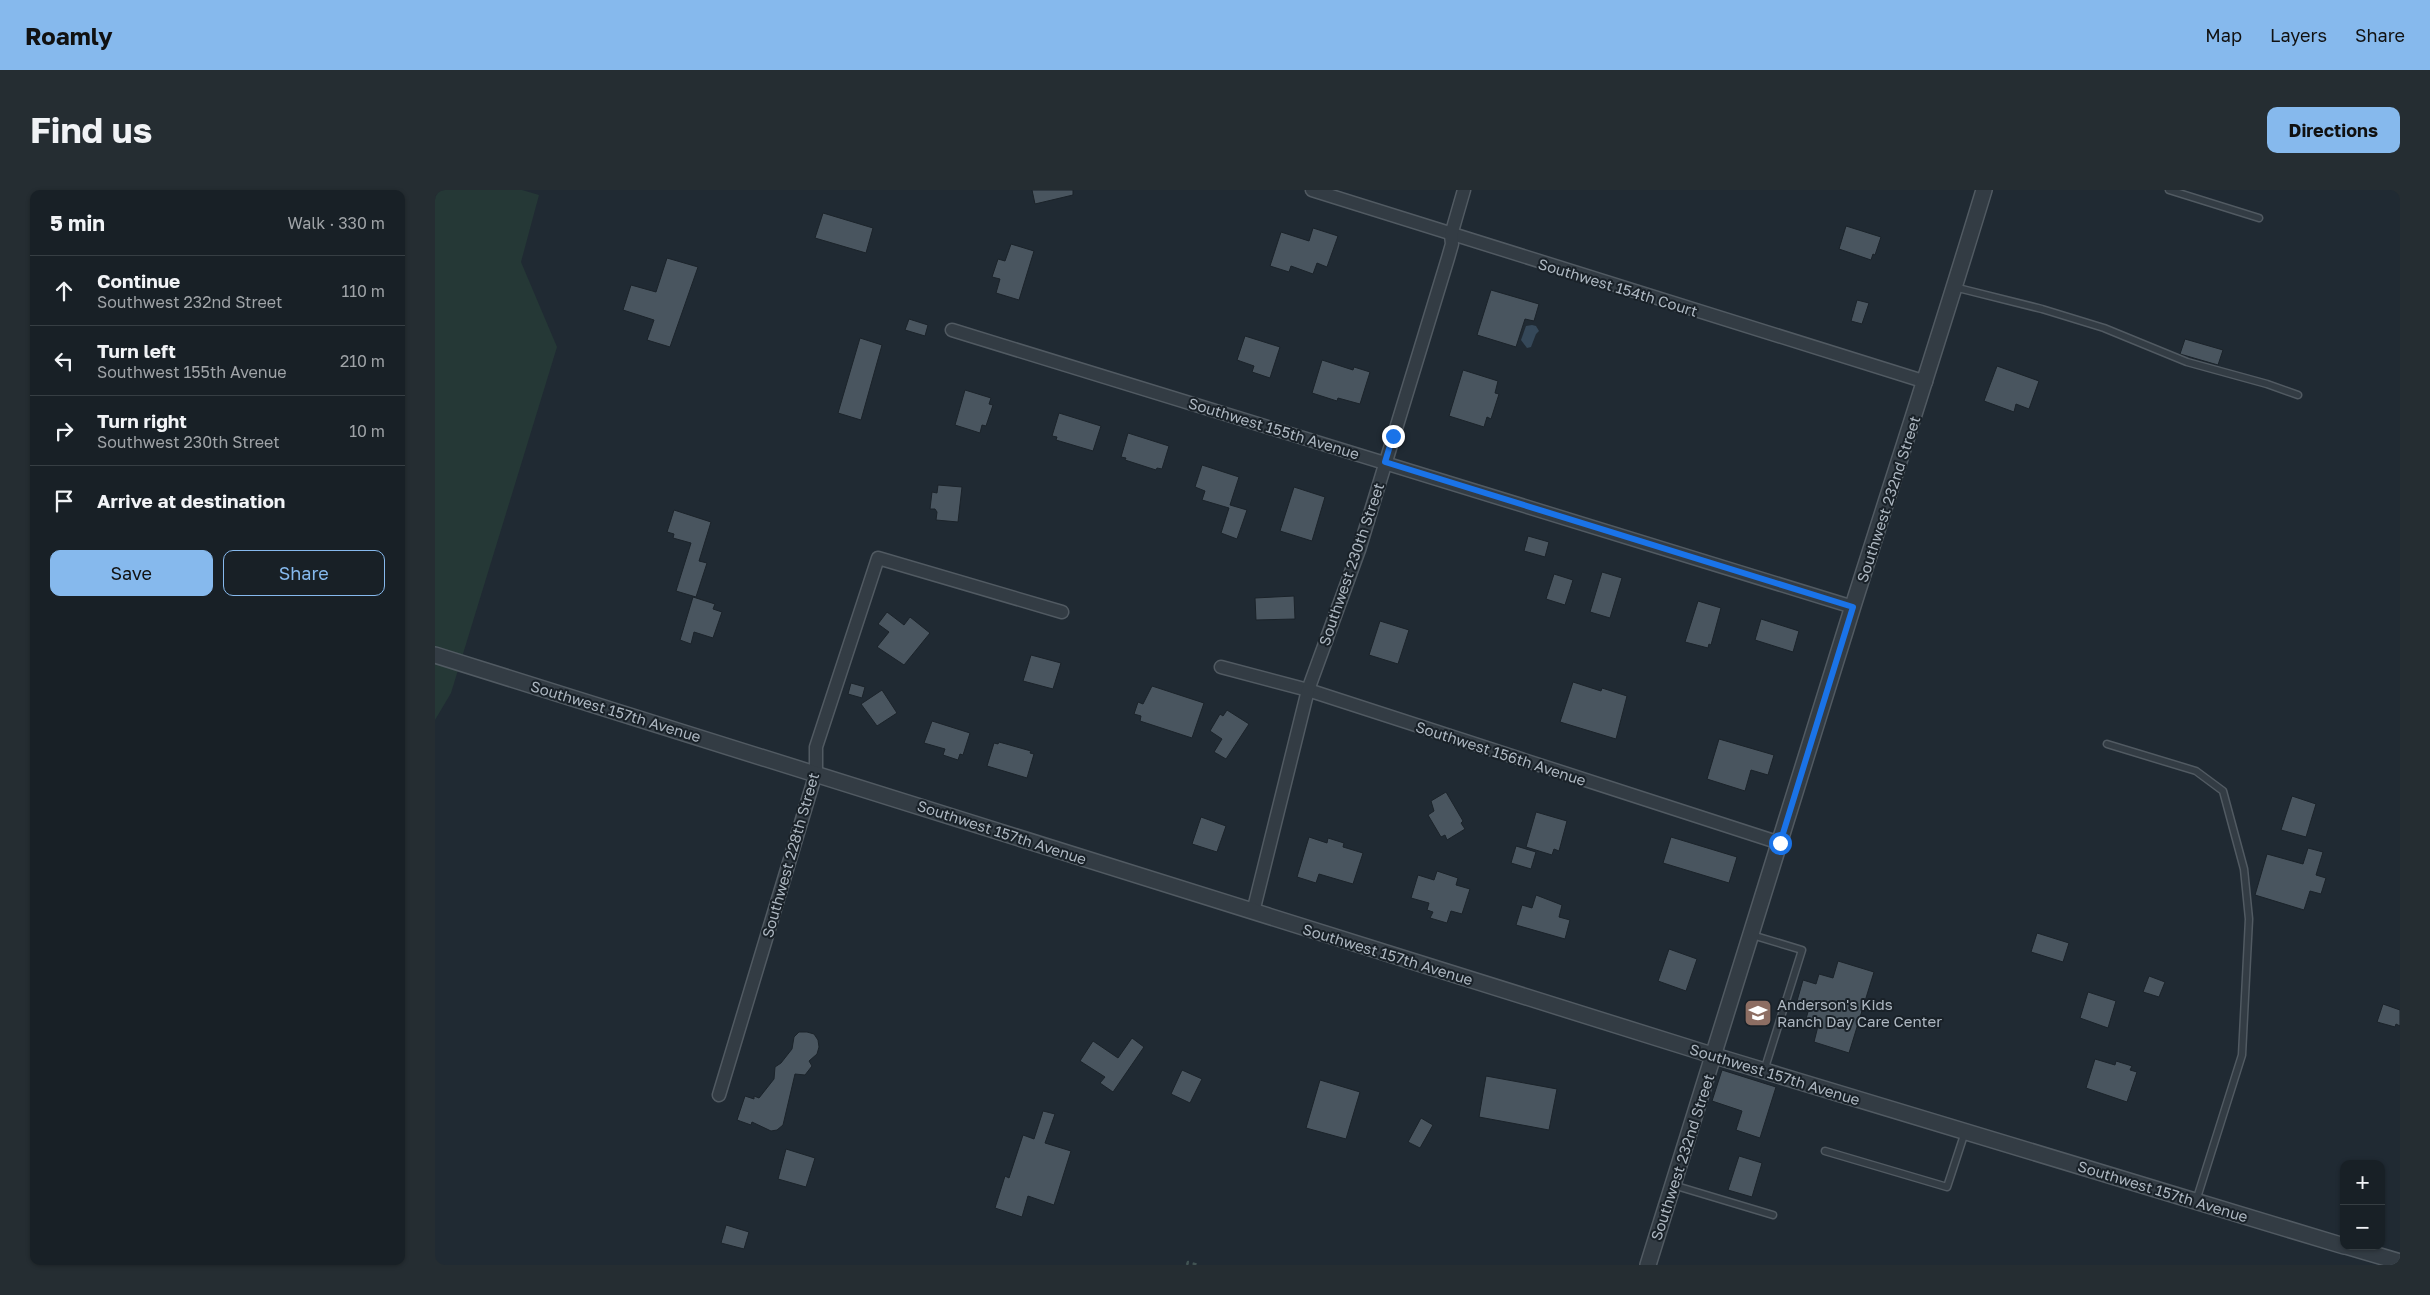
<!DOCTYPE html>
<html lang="en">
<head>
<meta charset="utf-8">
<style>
  body { margin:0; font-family:"Golos Text",sans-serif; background:#252d32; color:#f1f3f6 }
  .controls { position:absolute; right:15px; bottom:15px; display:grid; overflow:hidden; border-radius:10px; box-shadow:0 1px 4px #0004 }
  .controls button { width:45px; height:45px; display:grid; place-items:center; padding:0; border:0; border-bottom:1px solid #363e43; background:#182026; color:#f1f3f6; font:25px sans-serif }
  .stop { position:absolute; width:15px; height:15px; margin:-11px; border:4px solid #1a73e8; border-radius:50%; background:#fff }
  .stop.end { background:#1a73e8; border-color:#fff; box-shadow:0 1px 5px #0008 }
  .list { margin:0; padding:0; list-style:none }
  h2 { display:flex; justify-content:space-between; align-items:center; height:65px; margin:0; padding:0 20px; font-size:21px }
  h2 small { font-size:16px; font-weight:400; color:#9fa3a7 }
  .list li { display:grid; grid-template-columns:32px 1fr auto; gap:15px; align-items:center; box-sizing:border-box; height:70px; padding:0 20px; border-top:1px solid #363e43 }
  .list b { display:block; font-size:19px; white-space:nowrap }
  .list p { margin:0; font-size:16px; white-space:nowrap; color:#9fa3a7 }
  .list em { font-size:16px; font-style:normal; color:#9fa3a7 }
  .actions { display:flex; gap:10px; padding:15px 20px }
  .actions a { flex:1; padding:11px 0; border:1px solid #86b9ed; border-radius:10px; text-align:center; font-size:18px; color:#86b9ed }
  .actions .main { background:#86b9ed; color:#111 }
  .icon { flex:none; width:28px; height:28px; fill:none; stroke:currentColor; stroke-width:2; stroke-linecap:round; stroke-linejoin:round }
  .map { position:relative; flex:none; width:1965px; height:1075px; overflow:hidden; border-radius:10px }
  header { display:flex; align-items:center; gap:30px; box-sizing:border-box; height:70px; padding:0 25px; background:#86b9ed; color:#111 }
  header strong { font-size:24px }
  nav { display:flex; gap:28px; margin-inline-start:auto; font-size:18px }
  .intro { display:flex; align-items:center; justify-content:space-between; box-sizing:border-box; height:120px; padding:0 30px }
  h1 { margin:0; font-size:35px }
  .button { padding:12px 22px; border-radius:10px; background:#86b9ed; color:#111; font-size:18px; font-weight:700 }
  main { display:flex; gap:30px; padding:0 30px }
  aside { flex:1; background:#182026; border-radius:10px; box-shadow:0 1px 4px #0004 }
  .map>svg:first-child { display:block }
</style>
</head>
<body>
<header>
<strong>Roamly</strong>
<nav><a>Map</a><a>Layers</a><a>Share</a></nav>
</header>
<div class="intro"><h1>Find us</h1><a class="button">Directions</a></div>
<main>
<aside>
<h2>5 min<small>Walk · 330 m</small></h2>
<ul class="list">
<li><svg class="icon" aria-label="ahead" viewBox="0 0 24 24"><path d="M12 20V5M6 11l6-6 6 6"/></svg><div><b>Continue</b><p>Southwest 232nd Street</p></div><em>110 m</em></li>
<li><svg class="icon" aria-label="left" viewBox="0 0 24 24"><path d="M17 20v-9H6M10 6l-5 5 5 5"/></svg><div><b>Turn left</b><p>Southwest 155th Avenue</p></div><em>210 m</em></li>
<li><svg class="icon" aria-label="right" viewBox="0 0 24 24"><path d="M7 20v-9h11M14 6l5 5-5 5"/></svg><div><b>Turn right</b><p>Southwest 230th Street</p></div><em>10 m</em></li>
<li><svg class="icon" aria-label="arrive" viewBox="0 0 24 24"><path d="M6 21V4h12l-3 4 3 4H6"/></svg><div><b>Arrive at destination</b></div></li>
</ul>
<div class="actions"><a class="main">Save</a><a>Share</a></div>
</aside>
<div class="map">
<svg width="1965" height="1075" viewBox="0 0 1965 1075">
  <rect width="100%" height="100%" fill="#202a33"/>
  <!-- green -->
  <path fill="#253836" d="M0,0h87l17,5 -18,67 36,85 -106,346 -16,27z"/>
  <!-- water -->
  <path fill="#354859" d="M1097,135l4,1 3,5 -3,3 -5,13 -4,1 -6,-8 5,-14z"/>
  <!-- building -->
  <g fill="#49555f" stroke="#1b232a">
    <path d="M597,0h41v5l-38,9z"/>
    <path d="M388,23l50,15 -7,25 -51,-15z"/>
    <path d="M1411,36l35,11 -6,18 -2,-1 -2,6 -32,-11z"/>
    <path d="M878,38l25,8 -11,31 -10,-4 -4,11 -22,-8 -2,6 -19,-6 11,-34 28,9z"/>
    <path d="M576,54l23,7 -15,49 -23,-7 4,-14 -8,-2 6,-18 7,2z"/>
    <path d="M232,68l31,9 -28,80 -23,-7 7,-20 -31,-10 8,-25 25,7z"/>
    <path d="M1056,100l48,14 -5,17 -9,-2 -9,28 -39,-12z"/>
    <path d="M1422,110l12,3 -7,21 -11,-3z"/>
    <path d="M474,129l19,6 -3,11 -20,-6z"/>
    <path d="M810,146l35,11 -10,31 -18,-6 2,-6 -17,-6z"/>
    <path d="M425,148l22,7 -21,75 -23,-7z"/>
    <path d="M1750,149l38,11 -5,15 -38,-11z"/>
    <path d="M887,170l31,10 1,-3 16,5 -10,32 -22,-6 -1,3 -25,-8z"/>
    <path d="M1562,176l42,15 -10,28 -13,-5 -2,8 -30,-11z"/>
    <path d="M1028,180l35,11 -3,12 4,1 -8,25 -4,-2 -3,10 -35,-11z"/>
    <path d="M530,200l26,8 -2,6 4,1 -7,21 -4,-1 -2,8 -25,-8z"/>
    <path d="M624,223l42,13 -8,25 -37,-11 1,-3 -5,-1z"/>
    <path d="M693,243l41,13 -7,23 -5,-1 -1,2 -31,-10 1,-2 -5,-1z"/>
    <path d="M767,275l37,12 -9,28 17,5 -10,29 -16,-6 8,-25 -27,-8 3,-9 -10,-4z"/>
    <path d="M503,295l24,2 -4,35 -22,-2 1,-8 -2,-3h-5l2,-17 5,1z"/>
    <path d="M859,297l31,10 -13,44 -32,-10z"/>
    <path d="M239,320l37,12 -12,39 8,2 -11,34 -20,-6 15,-48 -18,-5 1,-4 -7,-2z"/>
    <path d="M1093,346l21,6 -4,15 -21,-6z"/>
    <path d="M1167,382l20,6 -12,40 -20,-6z"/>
    <path d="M1119,384l19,6 -8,25 -19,-6z"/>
    <path d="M859,406l1,23 -39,1 -1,-22z"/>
    <path d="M258,407l22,7 -2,5 9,3 -9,26 -19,-6 -3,12 -11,-4z"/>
    <path d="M1263,411l23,7 -10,37 -2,-1 -1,4 -23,-6z"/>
    <path d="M452,422l17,13 6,-8 20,16 -26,32 -27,-18 12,-15 -11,-8z"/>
    <path d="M1326,429l38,12 -6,21 -38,-12z"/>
    <path d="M945,431l29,9 -11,34 -29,-9z"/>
    <path d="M596,465l30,8 -8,26 -30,-8z"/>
    <path d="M1138,492l28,9 1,-3 25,8 -11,43 -56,-17z"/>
    <path d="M416,493l14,4 -3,11 -14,-4z"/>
    <path d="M717,496l52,17 -12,35 -52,-17 1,-5 -7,-2 4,-12 5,2z"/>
    <path d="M447,500l15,23 -20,13 -16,-22z"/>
    <path d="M792,520l22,14 -23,35 -12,-7 8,-13 -12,-8 10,-17 3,2z"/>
    <path d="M497,531l38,12 -7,22 -3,-1 -2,6 -15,-5 2,-6 -21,-6z"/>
    <path d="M1284,549l55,16 -6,20 -17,-5 -6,21 -38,-12z"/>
    <path d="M564,552l32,9 -1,2 4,1 -7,24 -40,-12 7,-23 4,1z"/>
    <path d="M1011,602l17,29 -2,2 4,6 -18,11 -2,-5 -4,2 -13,-22 6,-4 -3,-10z"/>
    <path d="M1857,606l24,8 -10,33 -25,-7z"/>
    <path d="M1101,622l31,9 -8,30 -5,-2 -2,6 -26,-8z"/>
    <path d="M766,627l25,9 -9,26 -25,-8z"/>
    <path d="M874,647l18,6 1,-5 16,5 -1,4 20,6 -10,31 -34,-10 -3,9 -19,-6z"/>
    <path d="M1236,647l66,20 -8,26 -66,-20z"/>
    <path d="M1081,656l20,6 -5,17 -20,-6z"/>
    <path d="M1873,658l15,4 -7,23 10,3 -5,16 -11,-3 -6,19 -49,-15 12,-41 36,10z"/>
    <path d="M1002,681l21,7 -2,7 14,4 -8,25 -11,-3 -4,12 -17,-5 3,-6 -6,-2 2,-7 -18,-5 7,-23 16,5z"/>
    <path d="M1101,705l26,10 -3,12 11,3 -5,19 -49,-14 6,-20 10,3z"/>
    <path d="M1602,743l32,10 -6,19 -32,-10z"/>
    <path d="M1234,759l28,10 -11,32 -28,-10z"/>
    <path d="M1403,771l36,11 -25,81 -35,-11 4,-16 -13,-4 3,-10 -13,-4 8,-28 13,4 3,-10 14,4z"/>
    <path d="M1714,786l16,6 -6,15 -16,-5z"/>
    <path d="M1653,802l28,9 -8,27 -28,-10z"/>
    <path d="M1948,814l17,6v16l-4,-2 -1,3 -18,-5z"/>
    <path d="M364,842h8l7,2 4,6 1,7 -2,7 -8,7 3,5 -7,9 -10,-1 -12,51 -6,5 -6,1 -19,-9 -1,3 -14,-5 8,-24 9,3v-3l5,2 15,-19 1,-12 6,-4 11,-14 2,-12z"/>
    <path d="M697,848l12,9 -31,45 -13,-9 5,-6 -25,-16 13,-20 25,17z"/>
    <path d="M1660,869l20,6 1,-4 16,5 -2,4 7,2 -10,30 -41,-14z"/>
    <path d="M747,880l20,9 -12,24 -19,-9z"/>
    <path d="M1287,880l54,17 -16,51 -24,-8 6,-19 -30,-10z"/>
    <path d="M1051,886l71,13 -8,41 -70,-13z"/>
    <path d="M885,890l40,12 -14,47 -40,-11z"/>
    <path d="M608,921l12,3 -10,29 26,8 -17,54 -26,-9 -6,21 -27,-9 10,-32 4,2 14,-43 11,4z"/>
    <path d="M986,928l12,7 -13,23 -12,-6z"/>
    <path d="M351,959l29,9 -9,29 -28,-8z"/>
    <path d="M1304,966l23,7 -10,34 -24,-7z"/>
    <path d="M291,1035l23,7 -5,17 -23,-6z"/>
  </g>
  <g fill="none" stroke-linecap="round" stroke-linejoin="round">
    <defs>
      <g id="service">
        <path d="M1734,0l90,28"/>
        <path d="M1519,97l88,22 62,19 83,34 80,22 31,11"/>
        <path d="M1672,554l89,27 27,20 21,78 5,50 -7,136 -46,146"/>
        <path d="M1317,745l50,15 -38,121"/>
        <path d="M1390,961l122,36 18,-55"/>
        <path d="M1238,995l100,30"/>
      </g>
      <g id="minor">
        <path d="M877,0l614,192"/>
        <path d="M517,140l901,277"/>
        <path d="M786,477l87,23 472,153"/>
        <path d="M818,722l55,-222 51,-140 89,-292 4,-14 -1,-9 13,-45"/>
        <path d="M284,905l97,-322v-26l62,-189 184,54"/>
      </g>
      <g id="tertiary">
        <path d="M0,465l1280,401 629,190"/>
        <path d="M1911,1056l54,16"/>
        <path d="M1213,1075c70,-219 135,-440 205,-659 44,-139 89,-277 131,-416"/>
      </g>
    </defs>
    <!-- service casing -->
    <use href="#service" stroke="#515a62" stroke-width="9"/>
    <!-- minor casing -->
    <use href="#minor" stroke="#515a62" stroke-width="15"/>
    <!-- tertiary casing -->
    <use href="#tertiary" stroke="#515a62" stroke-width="18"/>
    <!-- path -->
    <path stroke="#415353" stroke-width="2.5" stroke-dasharray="4 4" stroke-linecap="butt" d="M752,1075l1,-3 10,3"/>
    <!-- service -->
    <use href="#service" stroke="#333c44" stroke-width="6"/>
    <!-- minor -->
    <use href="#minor" stroke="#333c44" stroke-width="12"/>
    <!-- tertiary -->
    <use href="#tertiary" stroke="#333c44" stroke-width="15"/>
  </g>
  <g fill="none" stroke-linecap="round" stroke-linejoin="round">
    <!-- route -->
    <path stroke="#1a73e8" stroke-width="6" d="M958,246l-8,26 468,145 -73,236"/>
  </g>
  <!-- icons -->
  <defs>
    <symbol id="school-square" viewBox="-11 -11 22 22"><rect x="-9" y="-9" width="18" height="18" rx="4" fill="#8d6e63" stroke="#192128"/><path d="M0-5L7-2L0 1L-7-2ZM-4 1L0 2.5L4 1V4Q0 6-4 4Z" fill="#fff"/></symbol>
  </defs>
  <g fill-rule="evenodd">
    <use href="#school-square" x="1307" y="807" width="32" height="32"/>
  </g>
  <g text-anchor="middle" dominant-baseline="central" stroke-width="4" stroke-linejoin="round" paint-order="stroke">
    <!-- street labels -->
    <g font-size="15" fill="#adb7c1" stroke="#192128">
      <text transform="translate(1183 97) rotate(17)">Southwest 154th Court</text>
      <text transform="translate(839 238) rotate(17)">Southwest 155th Avenue</text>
      <text transform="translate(1453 309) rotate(-72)">Southwest 232nd Street</text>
      <text transform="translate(916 374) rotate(-71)">Southwest 230th Street</text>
      <text transform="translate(181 521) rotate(17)">Southwest 157th Avenue</text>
      <text transform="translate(1066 563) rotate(18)">Southwest 156th Avenue</text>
      <text transform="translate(567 642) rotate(18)">Southwest 157th Avenue</text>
      <text transform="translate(355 665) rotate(-74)">Southwest 228th Street</text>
      <text transform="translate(953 764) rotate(17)">Southwest 157th Avenue</text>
      <text transform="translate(1340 884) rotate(17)">Southwest 157th Avenue</text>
      <text transform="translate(1247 967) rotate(-72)">Southwest 232nd Street</text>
      <text transform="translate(1728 1001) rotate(17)">Southwest 157th Avenue</text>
    </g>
    <!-- poi labels -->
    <g font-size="15" fill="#adb7c1" stroke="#192128" text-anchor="start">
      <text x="1342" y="814">Anderson's Kids<tspan x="1342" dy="17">Ranch Day Care Center</tspan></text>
    </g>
  </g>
</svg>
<div class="controls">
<button>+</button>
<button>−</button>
</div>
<div class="stop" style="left:1345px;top:653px"></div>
<div class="stop end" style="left:958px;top:246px"></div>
</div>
</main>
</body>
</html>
